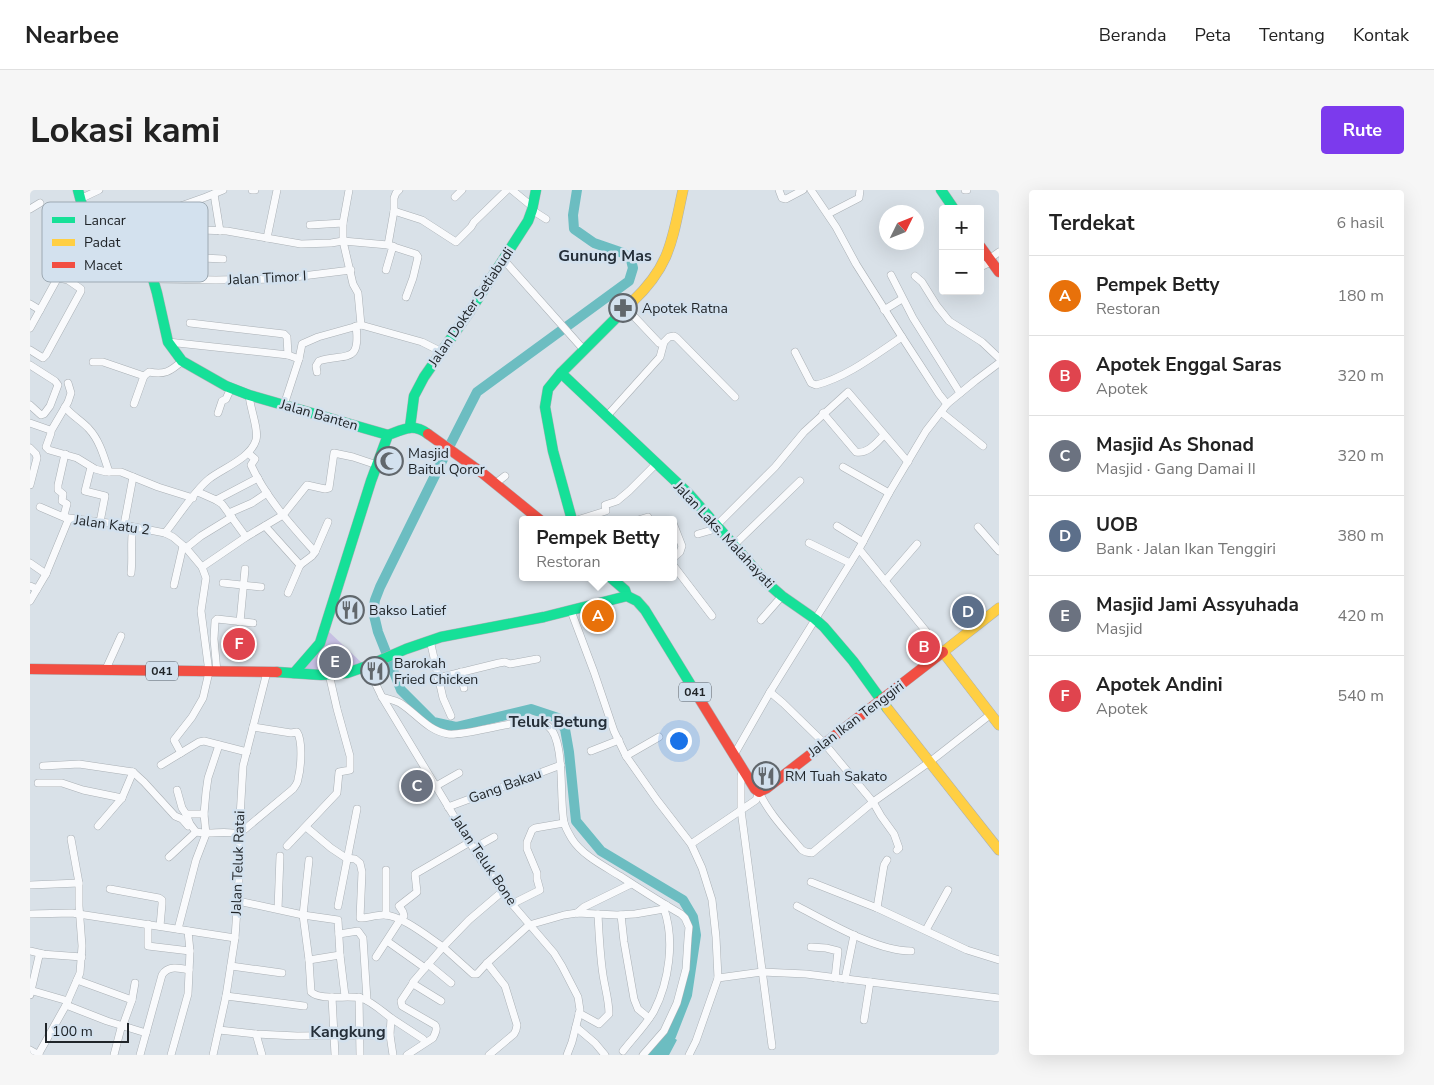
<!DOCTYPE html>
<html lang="id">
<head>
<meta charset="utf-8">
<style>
  body { margin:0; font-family:"Nunito Sans",sans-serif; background:#f6f6f6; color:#222 }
  .controls { position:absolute; right:15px; top:15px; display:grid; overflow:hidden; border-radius:5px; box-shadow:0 5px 20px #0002 }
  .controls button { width:45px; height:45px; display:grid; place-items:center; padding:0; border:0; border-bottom:1px solid #e0e0e0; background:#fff; color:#222; font:25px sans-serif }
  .compass { position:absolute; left:849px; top:15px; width:45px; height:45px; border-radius:50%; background:#fff; box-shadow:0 5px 20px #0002; rotate:47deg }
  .scale { position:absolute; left:15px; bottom:12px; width:84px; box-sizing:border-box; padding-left:5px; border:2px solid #202529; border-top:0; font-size:14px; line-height:18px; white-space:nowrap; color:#202529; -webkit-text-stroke:4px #d3e1ee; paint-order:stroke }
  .you { position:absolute; left:648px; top:550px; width:18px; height:18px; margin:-12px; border:4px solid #fff; border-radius:50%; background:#1a73e8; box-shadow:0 0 0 8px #1a73e833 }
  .badge { display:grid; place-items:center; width:32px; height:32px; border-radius:50%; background:#7c3aed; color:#fff; font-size:16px; font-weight:700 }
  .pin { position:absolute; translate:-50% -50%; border:2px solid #fff; box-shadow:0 1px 5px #0006 }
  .popup { position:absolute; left:489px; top:326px; width:158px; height:65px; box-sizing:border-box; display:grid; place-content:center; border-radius:5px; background:#fff; filter:drop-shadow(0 1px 4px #0005); font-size:16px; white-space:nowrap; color:#767676 }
  .popup b { font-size:19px; color:#222 }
  .popup::after { content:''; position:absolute; left:50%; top:100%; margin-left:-10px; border:10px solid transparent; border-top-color:#fff }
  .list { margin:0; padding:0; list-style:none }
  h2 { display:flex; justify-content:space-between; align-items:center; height:65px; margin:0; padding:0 20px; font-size:21px }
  h2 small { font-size:16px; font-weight:400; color:#767676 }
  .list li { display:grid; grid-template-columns:32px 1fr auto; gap:15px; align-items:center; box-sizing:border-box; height:80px; padding:0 20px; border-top:1px solid #e0e0e0 }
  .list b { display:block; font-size:19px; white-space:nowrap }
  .list p { margin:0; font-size:16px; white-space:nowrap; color:#767676 }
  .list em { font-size:16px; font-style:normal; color:#767676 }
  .map { position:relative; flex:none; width:969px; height:865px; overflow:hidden; border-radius:5px }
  header { display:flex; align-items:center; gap:30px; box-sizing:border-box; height:70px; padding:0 25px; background:#fff; border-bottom:1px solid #e0e0e0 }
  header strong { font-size:24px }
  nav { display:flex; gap:28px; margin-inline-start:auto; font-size:18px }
  .intro { display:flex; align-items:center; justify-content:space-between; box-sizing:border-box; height:120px; padding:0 30px }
  h1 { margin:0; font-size:35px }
  .button { padding:12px 22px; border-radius:5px; background:#7c3aed; color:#fff; font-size:18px; font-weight:700 }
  main { display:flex; gap:30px; padding:0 30px }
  aside { flex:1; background:#fff; border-radius:5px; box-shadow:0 5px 20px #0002 }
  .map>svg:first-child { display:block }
</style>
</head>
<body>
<header>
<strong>Nearbee</strong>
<nav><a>Beranda</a><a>Peta</a><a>Tentang</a><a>Kontak</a></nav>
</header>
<div class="intro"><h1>Lokasi kami</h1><a class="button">Rute</a></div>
<main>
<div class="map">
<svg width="969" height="865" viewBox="0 0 969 865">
  <rect width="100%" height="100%" fill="#d9e1e8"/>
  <!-- green -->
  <path fill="#c6bfe2" d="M296,439l37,35 -6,4 -58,5z"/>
  <!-- water -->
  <path fill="#6cbdc1" d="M635,842l12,8 -8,15h-25z"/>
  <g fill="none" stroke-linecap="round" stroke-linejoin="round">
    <!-- river -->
    <path stroke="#6cbdc1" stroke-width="10" d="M547,0l-4,25 1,14 20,14 29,10 8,7 2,8 -4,13 -152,111 -29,57 -68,138 -5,13 -2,11 5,21 23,58 32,32 23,5 75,-18 27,9 7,11 4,23 7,69 25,30 82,49 10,17 3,18 -9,60 -16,41"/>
    <defs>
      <g id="street">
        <path d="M222,0h3"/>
        <path d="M319,0l-6,33v18l10,43 5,9 3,32"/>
        <path d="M482,0l17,14 4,1"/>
        <path d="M749,0l3,8 4,1 17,-9"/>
        <path d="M781,0l25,37 20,37 46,73 37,57 8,10"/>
        <path d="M935,0h2"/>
        <path d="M184,4l6,37"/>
        <path d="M425,7l7,-7"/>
        <path d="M50,9l19,-9"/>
        <path d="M0,19l10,-6"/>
        <path d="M142,19l34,-12 17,-7"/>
        <path d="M502,20l14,9"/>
        <path d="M364,21l28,9 34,22 15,-15 3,-5 33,-32"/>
        <path d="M798,24l31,-16 1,-8"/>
        <path d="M35,29l19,-6"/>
        <path d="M280,35l33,-2"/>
        <path d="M147,39l50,2 74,13 30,-1 12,-2 45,4 28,9 2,3 -5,21 -7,19"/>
        <path d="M153,39l-1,28 41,2"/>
        <path d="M237,48l10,-48"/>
        <path d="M53,55l14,-10"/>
        <path d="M358,55l6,-34v-13l2,-5 3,-3"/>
        <path d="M138,65l14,2"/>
        <path d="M473,69l81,91"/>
        <path d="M959,69l10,-7"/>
        <path d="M950,77l11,-5"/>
        <path d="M356,80l7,-24"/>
        <path d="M861,85l22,43 47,75"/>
        <path d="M885,86l7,6 15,24 12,15 33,21 17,16"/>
        <path d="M123,89l63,1 62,-1 73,-9"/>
        <path d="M0,114l10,6 -10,18"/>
        <path d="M597,119l32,34"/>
        <path d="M854,120l18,-11"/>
        <path d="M160,133l94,11 3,3 1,18"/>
        <path d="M331,135l61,17 20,10"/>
        <path d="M138,152l120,13 11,4"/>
        <path d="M0,160l13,8 3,-3 35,-64v-2l-13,-9 -9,-2 -2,1 -17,31"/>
        <path d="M765,162l16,31 5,2c31,-8 59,-30 86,-48"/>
        <path d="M63,172h10l41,14 5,-4c15,3 21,0 33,-11"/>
        <path d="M0,175l25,16 3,4 -8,21 -6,8 -3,1 -11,-10"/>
        <path d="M287,182l-1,-6 3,-5c26,-8 42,4 37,-35"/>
        <path d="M104,214l10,-28"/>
        <path d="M254,215l15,-46 3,-15 16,-7 43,-12"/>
        <path d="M35,217c7,9 17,14 24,22 11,12 15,28 20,43"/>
        <path d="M911,222l42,34"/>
        <path d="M188,223l4,-12 4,-2 5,-11"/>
        <path d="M793,223l33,39c12,2 20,-9 28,-17"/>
        <path d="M577,226l53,-59 4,-15 5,-5 5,-1 3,2 58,59"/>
        <path d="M0,233l20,7 1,3 -5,14 3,3 28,8 18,11 11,3h15l37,15 35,11"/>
        <path d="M21,241l17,-29 3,-9 -3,-10"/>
        <path d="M0,258l6,6 1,4 -7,27"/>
        <path d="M218,263l7,6 -4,6c15,33 40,60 64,87"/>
        <path d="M35,264l-7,31v5l5,4 -1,7 5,3 -3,11 4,4"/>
        <path d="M61,277l-6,24 20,5 -5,26"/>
        <path d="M813,277l46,26"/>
        <path d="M466,293l9,-7"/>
        <path d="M168,302l18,8 6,4 24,33"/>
        <path d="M186,310l42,-22"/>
        <path d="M10,317l28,12"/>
        <path d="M199,323l23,-10 15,-10"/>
        <path d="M547,330l29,-9 -1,-6 12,-4 12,-10 28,-28"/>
        <path d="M608,330l10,-3"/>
        <path d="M643,333l9,23 -2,6 -7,6"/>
        <path d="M94,335l9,-48"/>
        <path d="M687,335l58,-58 29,-35 44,-40 60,70"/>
        <path d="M235,336l35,39"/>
        <path d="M807,336l26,16"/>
        <path d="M948,337l21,24"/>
        <path d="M135,343c13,-16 29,-42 44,-54 14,-11 41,-20 47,-39 3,-10 -6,-32 -7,-45"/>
        <path d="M668,344l21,-6"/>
        <path d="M779,353l41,20"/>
        <path d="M704,355l66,-64"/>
        <path d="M156,358l15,-12 31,-19"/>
        <path d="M829,359l84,103"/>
        <path d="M0,373l16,11"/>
        <path d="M270,375l12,-9 3,-4 13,-30"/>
        <path d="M643,375l39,51"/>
        <path d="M172,377l44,-30 37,-22 24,-30 18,4 4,-1 5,-35 19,4 24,8"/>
        <path d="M101,383c2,-16 -1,-31 2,-46"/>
        <path d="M855,391l32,-37"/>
        <path d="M193,393l38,4"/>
        <path d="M144,395l9,-39"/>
        <path d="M0,396l7,3"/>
        <path d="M258,403l12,-28"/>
        <path d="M0,411l16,-27 23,-56 55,7 41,8 8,4 13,11 16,19 4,11 -5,33 8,61 -6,26 -11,19 -18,23 7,13"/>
        <path d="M541,421l23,61 20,59 12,25 31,44 34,44 11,24 10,32 4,37 2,41 -22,63 -7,14"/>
        <path d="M731,430l21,-24"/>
        <path d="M210,432l5,-53"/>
        <path d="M400,450l13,58 8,18"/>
        <path d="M337,476l15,31 96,159 34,48 42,49 8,13 16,31 2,13 -8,32 -5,13"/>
        <path d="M76,479l15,-33"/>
        <path d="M187,482l-3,-33 1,-18 2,-2 36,4"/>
        <path d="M431,482l3,16"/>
        <path d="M408,488l61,-15 6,-1 5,2 27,-5"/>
        <path d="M740,502l13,11 41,40 49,59 8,14 13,18 5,14 -2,2"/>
        <path d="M352,507c6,2 13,3 18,6 16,10 28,28 48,31 21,3 85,-22 100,-8 18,14 11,73 16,96 1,5 5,12 8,17 10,16 32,27 48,37 20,13 40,26 61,38l4,4 4,9 -1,11 -2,31 -9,34 -13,28 -21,24"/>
        <path d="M561,561l28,-11"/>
        <path d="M704,565l36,-63 89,-143 30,-56 37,-62 21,-27 28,-23 24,-18"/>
        <path d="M596,566l33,-19"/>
        <path d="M131,575l38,-23 5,-1 43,11"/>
        <path d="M13,576l36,-2 54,8 11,10 31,34 7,3 6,7"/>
        <path d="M713,579l-2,7v34l31,236"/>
        <path d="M8,593h24l21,7 39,8"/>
        <path d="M381,595l18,-9"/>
        <path d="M406,596l23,-13"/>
        <path d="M147,600l5,18 4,6h18"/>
        <path d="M729,602c10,22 28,40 43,58l4,2 6,1 61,-51 58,-41 60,-47"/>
        <path d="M418,617l113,-42"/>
        <path d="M156,624l4,10 6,8c15,3 28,-2 43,2l54,-45c2,-3 5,-6 5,-10 3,-11 5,-38 -1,-47l-6,1 -38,-6"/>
        <path d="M68,636l24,-28 11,-26"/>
        <path d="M276,637l25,21 15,10 9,1 5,4 2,9 -2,46c8,0 15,-3 24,-3 17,0 44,22 59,32l26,-27 34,-29"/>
        <path d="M661,654l65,-44 3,-8"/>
        <path d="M257,656l50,-53 2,-21 11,-2v-14l-13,-47 -8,-35"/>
        <path d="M444,658l20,-11"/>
        <path d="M139,667l27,-25"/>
        <path d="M279,670l-6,55 6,45 2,32c10,9 37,3 50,6 10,3 22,14 30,20l-1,17 3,20"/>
        <path d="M781,692l66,26 90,42 32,10"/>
        <path d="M0,695l49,-2"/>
        <path d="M80,699l49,9 3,2v4l-2,22"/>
        <path d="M208,711l65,14 35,5 2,35 5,41"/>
        <path d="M482,714l28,-14 -3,-11v-6l-10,-24v-7l5,-12 3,-2 29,-5"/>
        <path d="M308,716l19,-97"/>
        <path d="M767,716c31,16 79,45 114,45"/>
        <path d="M847,718l7,-43 3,-5"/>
        <path d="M248,719l2,-53"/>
        <path d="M547,723l7,-6 47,-23"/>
        <path d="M0,724l42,-1 163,25"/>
        <path d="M356,725v-45"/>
        <path d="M591,725l3,27 10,57 4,10 11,9"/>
        <path d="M118,734v22l42,5"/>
        <path d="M148,739l18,-69 10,-26 -2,-20 2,-22 2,-14 11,-33"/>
        <path d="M896,740l22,-40"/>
        <path d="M309,744l19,-3 5,7 4,62"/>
        <path d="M357,751l38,27"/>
        <path d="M781,757l15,1 12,3 -3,27"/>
        <path d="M0,761l13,3"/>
        <path d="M346,767l24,-37 4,-4 -1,-4 -4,-6 18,-14 -2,-18 55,-32"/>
        <path d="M279,770l31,-5"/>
        <path d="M457,773l18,23 12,39 -1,5 -2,4 -25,21"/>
        <path d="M398,774l23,19"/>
        <path d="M201,776l51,7"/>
        <path d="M688,788l44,-6 44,2 193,24"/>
        <path d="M815,789l9,-44"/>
        <path d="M47,790l55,20"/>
        <path d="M0,800l38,11"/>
        <path d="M0,805l9,-39 2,-2 41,3"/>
        <path d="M196,806l78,10"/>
        <path d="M302,807l3,58"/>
        <path d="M329,807l1,58"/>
        <path d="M411,811l-26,-16 -2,-3 30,-35 30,27h4l10,-11 42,-38 35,-10 13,-2 40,2 18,-1 29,-5 2,-4"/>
        <path d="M36,815l41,16 39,12"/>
        <path d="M549,823l20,11 10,-10c0,-13 -4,-26 -6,-39 -3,-20 -4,-40 -5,-61"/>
        <path d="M361,828l32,21"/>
        <path d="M834,830l6,-38"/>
        <path d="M546,837l19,16 10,12"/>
        <path d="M189,840l37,4 41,2 93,-1"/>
        <path d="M226,844l6,21"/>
        <path d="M0,860l9,5"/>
        <path d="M593,861c10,-13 23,-26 31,-40 15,-29 21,-71 10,-102"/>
        <path d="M8,865l28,-50 14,-32 2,-27 -3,-40v-23l-8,-44"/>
        <path d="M84,865l7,-27 2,-3 9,-25 3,-17"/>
        <path d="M110,865l22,-80c6,-10 18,-7 27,-5"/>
        <path d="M141,865l17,-61 2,-43 -2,-20"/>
        <path d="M183,865l13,-59 9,-58 4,-59v-45l4,-68 24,-94"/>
        <path d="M377,865l26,-17c2,-4 5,-10 2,-13l-33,-19 -1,-5 12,-18"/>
      </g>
      <g id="fast">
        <path d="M48,0l6,23 19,28 15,11 12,4 18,13 5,10 4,14 11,49 14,19 44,25 23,9 139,40"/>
        <path d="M911,0l13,19"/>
        <path d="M531,183l128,121 78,89 15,13 33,23 9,8 29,34 34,47"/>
        <path d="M380,237l4,-31 10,-19 46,-66 58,-90 4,-11 4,-20"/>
        <path d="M542,330l-19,-69 -8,-44 3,-18 13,-16 71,-71"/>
        <path d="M580,387l15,13 2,6"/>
        <path d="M247,482l44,3 26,-2 20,-7 39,-17 35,-12 103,-20 83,-21 10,5 8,9 49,80"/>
        <path d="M264,483l26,-30 51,-162 17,-46c16,-6 25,-12 40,-1"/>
      </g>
      <g id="slow">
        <path d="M602,112c39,-37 40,-62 51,-112"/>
        <path d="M969,418l-56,44 56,73"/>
        <path d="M857,518l112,142"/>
      </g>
      <g id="jam">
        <path d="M950,56l19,26"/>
        <path d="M398,244l53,38 59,48"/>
        <path d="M0,479l247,3"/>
        <path d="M664,500l61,99 4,3 8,-4 176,-136"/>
      </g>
    </defs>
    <!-- street casing -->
    <use href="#street" stroke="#aab0b5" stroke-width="8"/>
    <!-- fast casing -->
    <use href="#fast" stroke="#aab0b5" stroke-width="11"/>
    <!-- slow casing -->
    <use href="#slow" stroke="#aab0b5" stroke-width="11"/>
    <!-- jam casing -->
    <use href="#jam" stroke="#aab0b5" stroke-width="11"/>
    <!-- street -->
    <use href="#street" stroke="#f9fafc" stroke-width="7"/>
    <!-- fast -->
    <use href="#fast" stroke="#16e098" stroke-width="10"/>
    <!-- slow -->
    <use href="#slow" stroke="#ffcf43" stroke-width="10"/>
    <!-- jam -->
    <use href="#jam" stroke="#f24e42" stroke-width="10"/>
  </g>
  <!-- icons -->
  <defs>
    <symbol id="pharmacy-ring" viewBox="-11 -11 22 22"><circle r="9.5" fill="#d3e1ee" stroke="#61676c" stroke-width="1.5"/><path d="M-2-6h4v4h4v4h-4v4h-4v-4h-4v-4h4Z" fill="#61676c"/></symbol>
    <symbol id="mosque-ring" viewBox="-11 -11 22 22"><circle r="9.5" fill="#d3e1ee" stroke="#61676c" stroke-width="1.5"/><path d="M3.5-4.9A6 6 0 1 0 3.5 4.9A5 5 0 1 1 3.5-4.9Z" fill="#61676c"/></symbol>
    <symbol id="restaurant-ring" viewBox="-11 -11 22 22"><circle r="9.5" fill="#d3e1ee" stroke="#61676c" stroke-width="1.5"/><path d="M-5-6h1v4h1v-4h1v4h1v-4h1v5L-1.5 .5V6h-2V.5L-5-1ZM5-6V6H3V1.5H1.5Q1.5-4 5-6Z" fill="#61676c"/></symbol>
  </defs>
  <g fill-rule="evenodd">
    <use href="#pharmacy-ring" x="577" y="102" width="32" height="32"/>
    <use href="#mosque-ring" x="343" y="255" width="32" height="32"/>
    <use href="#restaurant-ring" x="304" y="404" width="32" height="32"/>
    <use href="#restaurant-ring" x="329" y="465" width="32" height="32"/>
    <use href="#restaurant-ring" x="720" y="570" width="32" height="32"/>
  </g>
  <g text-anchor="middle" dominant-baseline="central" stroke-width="5" stroke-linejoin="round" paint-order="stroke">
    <!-- shield labels -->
    <g fill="#d3e1ee" stroke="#565d64" stroke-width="1">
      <rect x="116" y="471.5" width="32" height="19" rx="4"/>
      <rect x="649" y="492.5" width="32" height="19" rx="4"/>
    </g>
    <g font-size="12" font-weight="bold" fill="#202529">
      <text x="132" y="481">041</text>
      <text x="665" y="502">041</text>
    </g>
    <!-- street labels -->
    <g font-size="14" fill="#202529" stroke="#d3e1ee">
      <text transform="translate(237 88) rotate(-3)">Jalan Timor I</text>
      <text transform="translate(441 117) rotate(-56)">Jalan Dokter Setiabudi</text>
      <text transform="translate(289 225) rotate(16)">Jalan Banten</text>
      <text transform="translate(82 335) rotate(8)">Jalan Katu 2</text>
      <text transform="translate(694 345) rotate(47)">Jalan Laks. Malahayati</text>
      <text transform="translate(826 529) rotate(-37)">Jalan Ikan Tenggiri</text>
      <text transform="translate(475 596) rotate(-20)">Gang Bakau</text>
      <text transform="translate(454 670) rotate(56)">Jalan Teluk Bone</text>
      <text transform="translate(208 673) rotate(-88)">Jalan Teluk Ratai</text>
    </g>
    <!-- poi labels -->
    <g font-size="14" fill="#202529" stroke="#d3e1ee" text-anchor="start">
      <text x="612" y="118">Apotek Ratna</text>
      <text x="378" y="263">Masjid<tspan x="378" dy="16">Baitul Qoror</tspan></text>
      <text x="339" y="420">Bakso Latief</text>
      <text x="364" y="473">Barokah<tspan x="364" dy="16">Fried Chicken</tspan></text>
      <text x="755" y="586">RM Tuah Sakato</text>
    </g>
    <!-- quarter labels -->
    <g font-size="16" font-weight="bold" fill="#252f39" stroke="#d3e1ee">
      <text x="575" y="66">Gunung Mas</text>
      <text x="528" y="532">Teluk Betung</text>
      <text x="318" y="842">Kangkung</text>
    </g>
  </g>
  <!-- legend -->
  <rect x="12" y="12" width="166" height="80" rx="8" fill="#d3e1ee" stroke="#9da9b3" stroke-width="1"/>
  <rect x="22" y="27" width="23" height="6" fill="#16e098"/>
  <rect x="22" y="49" width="23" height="7" fill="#ffcf43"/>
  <rect x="22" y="72" width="23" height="6" fill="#f24e42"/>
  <g font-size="14" fill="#202529">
    <text x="54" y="35">Lancar</text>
    <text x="54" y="57">Padat</text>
    <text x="54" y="80">Macet</text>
  </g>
</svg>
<div class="controls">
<button>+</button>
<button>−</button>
</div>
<svg class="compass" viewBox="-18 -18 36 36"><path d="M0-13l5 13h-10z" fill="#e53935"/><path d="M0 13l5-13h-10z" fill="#767676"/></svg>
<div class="scale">100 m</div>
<div class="you"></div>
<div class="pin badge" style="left:568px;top:426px;background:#e8710a">A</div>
<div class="popup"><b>Pempek Betty</b>Restoran</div>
<div class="pin badge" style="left:894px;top:457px;background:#e0444e">B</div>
<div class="pin badge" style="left:387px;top:596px;background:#6b7280">C</div>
<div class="pin badge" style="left:938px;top:422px;background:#5c6f8a">D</div>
<div class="pin badge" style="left:305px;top:472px;background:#6b7280">E</div>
<div class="pin badge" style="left:209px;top:454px;background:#e0444e">F</div>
</div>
<aside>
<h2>Terdekat<small>6 hasil</small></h2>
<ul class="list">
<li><span class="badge" style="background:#e8710a">A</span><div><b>Pempek Betty</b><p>Restoran</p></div><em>180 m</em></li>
<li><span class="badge" style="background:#e0444e">B</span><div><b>Apotek Enggal Saras</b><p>Apotek</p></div><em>320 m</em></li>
<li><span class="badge" style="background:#6b7280">C</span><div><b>Masjid As Shonad</b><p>Masjid · Gang Damai II</p></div><em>320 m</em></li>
<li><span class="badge" style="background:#5c6f8a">D</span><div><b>UOB</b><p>Bank · Jalan Ikan Tenggiri</p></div><em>380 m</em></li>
<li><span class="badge" style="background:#6b7280">E</span><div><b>Masjid Jami Assyuhada</b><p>Masjid</p></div><em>420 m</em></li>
<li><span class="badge" style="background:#e0444e">F</span><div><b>Apotek Andini</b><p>Apotek</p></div><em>540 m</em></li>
</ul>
</aside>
</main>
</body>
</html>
